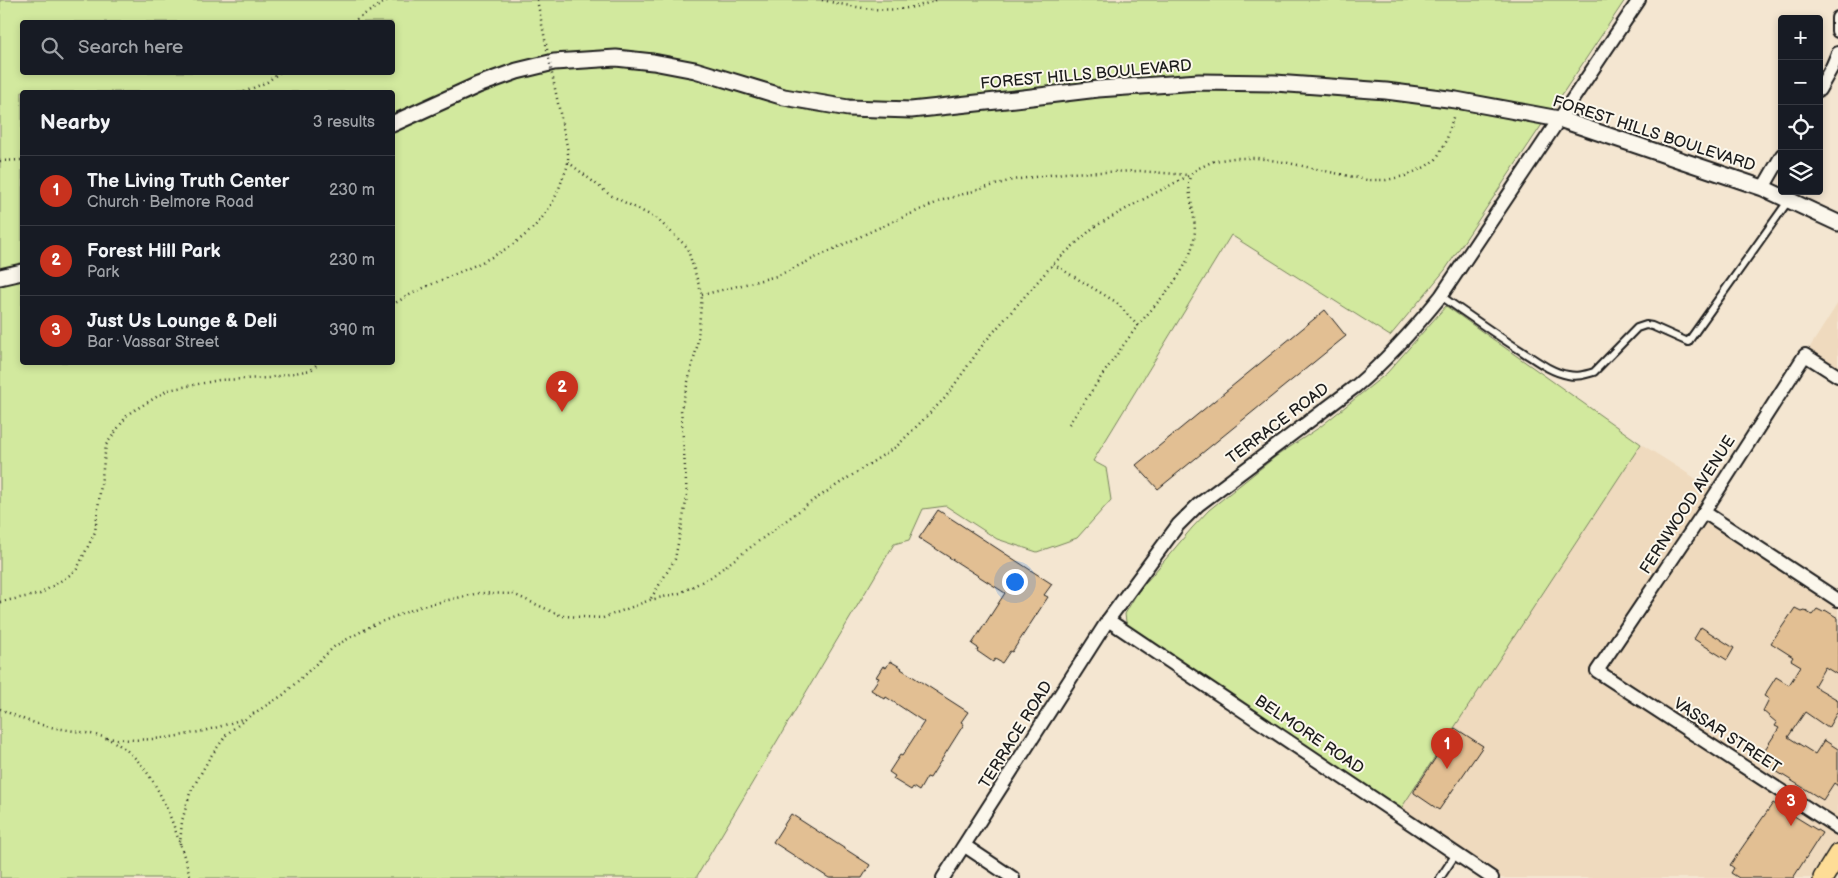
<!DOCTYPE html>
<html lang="en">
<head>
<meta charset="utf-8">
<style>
  body { margin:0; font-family:"Balsamiq Sans",sans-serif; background:#242831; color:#f1f3f6 }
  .controls { position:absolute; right:15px; top:15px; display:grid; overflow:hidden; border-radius:5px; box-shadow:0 2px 8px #0003 }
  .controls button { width:45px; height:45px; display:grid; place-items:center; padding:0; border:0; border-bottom:1px solid #363941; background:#171b24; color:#f1f3f6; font:25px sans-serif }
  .you { position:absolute; left:1014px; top:581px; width:18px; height:18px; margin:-12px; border:4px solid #fff; border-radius:50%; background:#1a73e8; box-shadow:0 0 0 8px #1a73e833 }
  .badge { display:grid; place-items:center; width:32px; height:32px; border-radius:50%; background:#c8321e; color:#fff; font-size:16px; font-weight:700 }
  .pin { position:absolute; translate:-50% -41px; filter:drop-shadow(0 1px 2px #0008) }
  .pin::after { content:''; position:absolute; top:26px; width:18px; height:15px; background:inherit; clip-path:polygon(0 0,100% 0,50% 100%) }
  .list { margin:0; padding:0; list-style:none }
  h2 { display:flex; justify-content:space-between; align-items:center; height:65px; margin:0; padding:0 20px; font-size:21px }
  h2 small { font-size:16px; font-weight:400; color:#9ea1a6 }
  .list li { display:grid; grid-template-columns:32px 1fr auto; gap:15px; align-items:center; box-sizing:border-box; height:70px; padding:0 20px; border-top:1px solid #363941 }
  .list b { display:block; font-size:19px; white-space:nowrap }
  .list p { margin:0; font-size:16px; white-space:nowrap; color:#9ea1a6 }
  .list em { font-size:16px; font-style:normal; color:#9ea1a6 }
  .icon { flex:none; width:28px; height:28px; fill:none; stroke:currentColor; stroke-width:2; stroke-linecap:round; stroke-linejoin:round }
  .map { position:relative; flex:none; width:1838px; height:878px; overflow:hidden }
  .search { position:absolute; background:#171b24; box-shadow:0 2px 8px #0003; left:20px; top:20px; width:375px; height:55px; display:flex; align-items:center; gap:12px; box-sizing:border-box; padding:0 18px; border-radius:5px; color:#9ea1a6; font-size:19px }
  .panel { position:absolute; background:#171b24; box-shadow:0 2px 8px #0003; left:20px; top:90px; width:375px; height:275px; border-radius:5px }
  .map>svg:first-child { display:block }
</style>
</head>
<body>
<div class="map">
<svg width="1838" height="878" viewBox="0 0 1838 878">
  <rect width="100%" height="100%" fill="#f4e6d1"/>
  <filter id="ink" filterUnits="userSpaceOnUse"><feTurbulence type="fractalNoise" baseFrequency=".02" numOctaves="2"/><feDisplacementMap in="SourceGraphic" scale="10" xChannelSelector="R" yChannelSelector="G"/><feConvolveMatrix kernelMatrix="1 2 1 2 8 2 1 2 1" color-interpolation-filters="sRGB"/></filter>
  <g filter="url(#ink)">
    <!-- built -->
    <g fill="#efdabe">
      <path d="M1838,303v73l-33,-21z"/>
      <path d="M1641,444l76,48 -13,20 134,88v278h-346l-92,-68z"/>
    </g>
    <!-- green -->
    <g fill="#d2e99e" stroke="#77825d" fill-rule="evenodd">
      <path d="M0,0h1625l-180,270 -55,66 -159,-101 -138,226 13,7 5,32 -34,38 -40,14 -40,-13 -51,-33 -23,3 -14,31 -15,4 -197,332v2h-697zM22,22h370v50h-370zM22,92h370v270h-370z"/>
      <path d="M1446,306l195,138 -241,366 -271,-181 -3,-7 -1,-8 12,-21 55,-65 17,-18 66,-53 45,-30 67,-54z"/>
    </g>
    <!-- building -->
    <g fill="#e2bf93" stroke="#1c1c1c">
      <path d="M1325,310l21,26 -188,153 -22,-24z"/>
      <path d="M938,510l114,74 -8,11 4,2 -36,55 -2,-1 -8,12 -7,-4 -2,3 -16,-11 1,-3 -6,-4 33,-51 -86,-55z"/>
      <path d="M1795,608l6,3 3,-1 8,5 5,-6 6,3 2,-2 13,8v57l-13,-8 -11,19 24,14v11l-10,17 -23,-16 -17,25 27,17 9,-14 14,9v37l-4,-3 -11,17 -65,-40 21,-32 -4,-2 2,-3 -14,-12 6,-12 -5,-3 12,-19 13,8 12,-19 -10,-6 2,-3 -22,-14z"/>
      <path d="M1701,627l33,21 -7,12 -33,-21z"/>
      <path d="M890,661l12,7 -1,1 67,43 -7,10 3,2 -34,54 -3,-1 -8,14 -6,-4 -2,3 -18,-11 2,-3 -6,-4 11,-17 2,1 22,-34 -38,-25 -1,2 -14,-9 8,-12 -3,-1 7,-11 3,2z"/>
      <path d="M1455,728l28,18 -44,64 -25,-17v-2z"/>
      <path d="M1773,803l49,30 -29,45h-54l-8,-5 3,-5 -4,-3z"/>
      <path d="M791,814l79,51 -8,13h-33l-56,-36z"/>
    </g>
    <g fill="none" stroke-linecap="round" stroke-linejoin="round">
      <defs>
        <g id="service">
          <path d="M1441,296c27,19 54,38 82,56 14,9 28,20 45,23 9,2 16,0 26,-3l43,-44 9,-3 6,1 36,16 101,-142"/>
          <path d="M1440,878l16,-24"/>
        </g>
        <g id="minor">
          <path d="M1838,18v13"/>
          <path d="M1819,90l13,-23 6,-14"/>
          <path d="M1763,188l19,-33"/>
          <path d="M1838,376l-33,-21 -101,157 -107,159 241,157"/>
          <path d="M1704,512l134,88"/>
          <path d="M1108,620l384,258"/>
          <path d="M965,846l48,32"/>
          <path d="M943,878l165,-258 70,-95 20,-20 158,-119c32,-27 59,-58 85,-90l198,-296"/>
        </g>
        <g id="tertiary">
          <path d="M392,124l86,-39 39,-14 37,-9 62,-4 37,4 42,8 89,27 64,11 63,2 104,-11 83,-10 101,-7 76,1 111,8 70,9 103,19 204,69 75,35"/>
          <path d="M0,277l22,-5"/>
        </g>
        <path id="primary" d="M1823,878l15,-24"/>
      </defs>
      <!-- service casing -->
      <use href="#service" stroke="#1c1c1c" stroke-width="10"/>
      <!-- minor casing -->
      <use href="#minor" stroke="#1c1c1c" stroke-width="16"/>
      <!-- tertiary casing -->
      <use href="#tertiary" stroke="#1c1c1c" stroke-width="19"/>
      <!-- primary casing -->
      <use href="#primary" stroke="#1c1c1c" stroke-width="22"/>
      <!-- path -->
      <g stroke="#1c1c1c" stroke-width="2.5" stroke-dasharray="1 4" stroke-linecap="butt">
        <path d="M822,0c39,9 76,16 114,0"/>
        <path d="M352,22l36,-22"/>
        <path d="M244,92l23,-10 13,-10"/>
        <path d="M0,161l22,-1"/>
        <path d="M568,162l42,33 46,23 31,29 15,48 -5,52 -16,62 6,88 -12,62 -25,41"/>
        <path d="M1053,264l63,38 22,24"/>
        <path d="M702,295l75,-19 99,-47 67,-29 69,-20 52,-7 76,-2 48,4"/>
        <path d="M392,305c60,-38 143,-46 169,-122 2,-7 7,-15 7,-22 1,-12 -4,-26 -6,-38"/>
        <path d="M1069,424c20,-29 40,-59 61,-88 21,-30 58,-59 64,-97 4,-22 -8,-43 -4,-64"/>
        <path d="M0,602l40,-8 36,-23 19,-39 11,-87 22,-31 40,-24 51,-10 49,-2 43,-8 8,-8"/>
        <path d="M0,709c10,4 21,10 32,13 23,8 48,8 71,15 54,19 72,93 88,141"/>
        <path d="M107,738c42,6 98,-4 137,-20"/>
        <path d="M180,844l2,-23 8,-28 19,-34 18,-25 21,-17 35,-22 52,-49 38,-21 49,-19 57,-13 34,1 49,22 41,2 47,-18 30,-7 31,-16 100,-75 86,-56 48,-48 39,-55 69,-79 41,-37 48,-27 48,-25 7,-6 17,-8 20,-3h23l27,4 83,18h19l19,-4 20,-9 11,-8 10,-17 8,-28"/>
      </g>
      <!-- service -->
      <use href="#service" stroke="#fbf7ec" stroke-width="6"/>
      <!-- minor -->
      <use href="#minor" stroke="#fbf7ec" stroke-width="12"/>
      <!-- tertiary -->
      <use href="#tertiary" stroke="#fbf7ec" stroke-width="15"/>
      <!-- primary -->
      <use href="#primary" stroke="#fedd96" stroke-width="19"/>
      <!-- path-bridge -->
      <path stroke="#1c1c1c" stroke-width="2.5" stroke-dasharray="1 4" stroke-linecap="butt" d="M537,0l25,123"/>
    </g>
  </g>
  <g text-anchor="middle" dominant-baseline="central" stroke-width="4" stroke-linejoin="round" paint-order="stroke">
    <!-- street labels -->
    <g font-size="16" fill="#1c1c1c" stroke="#fbf7ec">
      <text transform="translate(1086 75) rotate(-5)">FOREST HILLS BOULEVARD</text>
      <text transform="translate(1654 134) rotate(18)">FOREST HILLS BOULEVARD</text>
      <text transform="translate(1278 424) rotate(-37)">TERRACE ROAD</text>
      <text transform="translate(1688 505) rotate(-57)">FERNWOOD AVENUE</text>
      <text transform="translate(1016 735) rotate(-58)">TERRACE ROAD</text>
      <text transform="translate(1309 735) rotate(34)">BELMORE ROAD</text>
      <text transform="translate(1727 736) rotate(33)">VASSAR STREET</text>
    </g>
  </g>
</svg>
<div class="controls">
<button>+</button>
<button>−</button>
<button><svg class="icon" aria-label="locate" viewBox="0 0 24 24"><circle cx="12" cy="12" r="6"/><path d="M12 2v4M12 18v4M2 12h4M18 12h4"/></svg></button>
<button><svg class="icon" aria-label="layers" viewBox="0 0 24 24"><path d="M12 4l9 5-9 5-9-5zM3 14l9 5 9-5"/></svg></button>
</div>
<div class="you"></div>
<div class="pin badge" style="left:1447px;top:769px">1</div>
<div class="pin badge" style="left:562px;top:412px">2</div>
<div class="pin badge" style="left:1791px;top:826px">3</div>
<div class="search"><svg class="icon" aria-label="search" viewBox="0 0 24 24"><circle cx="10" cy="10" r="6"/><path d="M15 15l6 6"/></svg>Search here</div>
<section class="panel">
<h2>Nearby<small>3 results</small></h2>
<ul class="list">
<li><span class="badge">1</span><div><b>The Living Truth Center</b><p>Church · Belmore Road</p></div><em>230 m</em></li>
<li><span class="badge">2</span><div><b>Forest Hill Park</b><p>Park</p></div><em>230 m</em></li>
<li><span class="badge">3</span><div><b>Just Us Lounge &amp; Deli</b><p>Bar · Vassar Street</p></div><em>390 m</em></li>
</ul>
</section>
</div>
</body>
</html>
